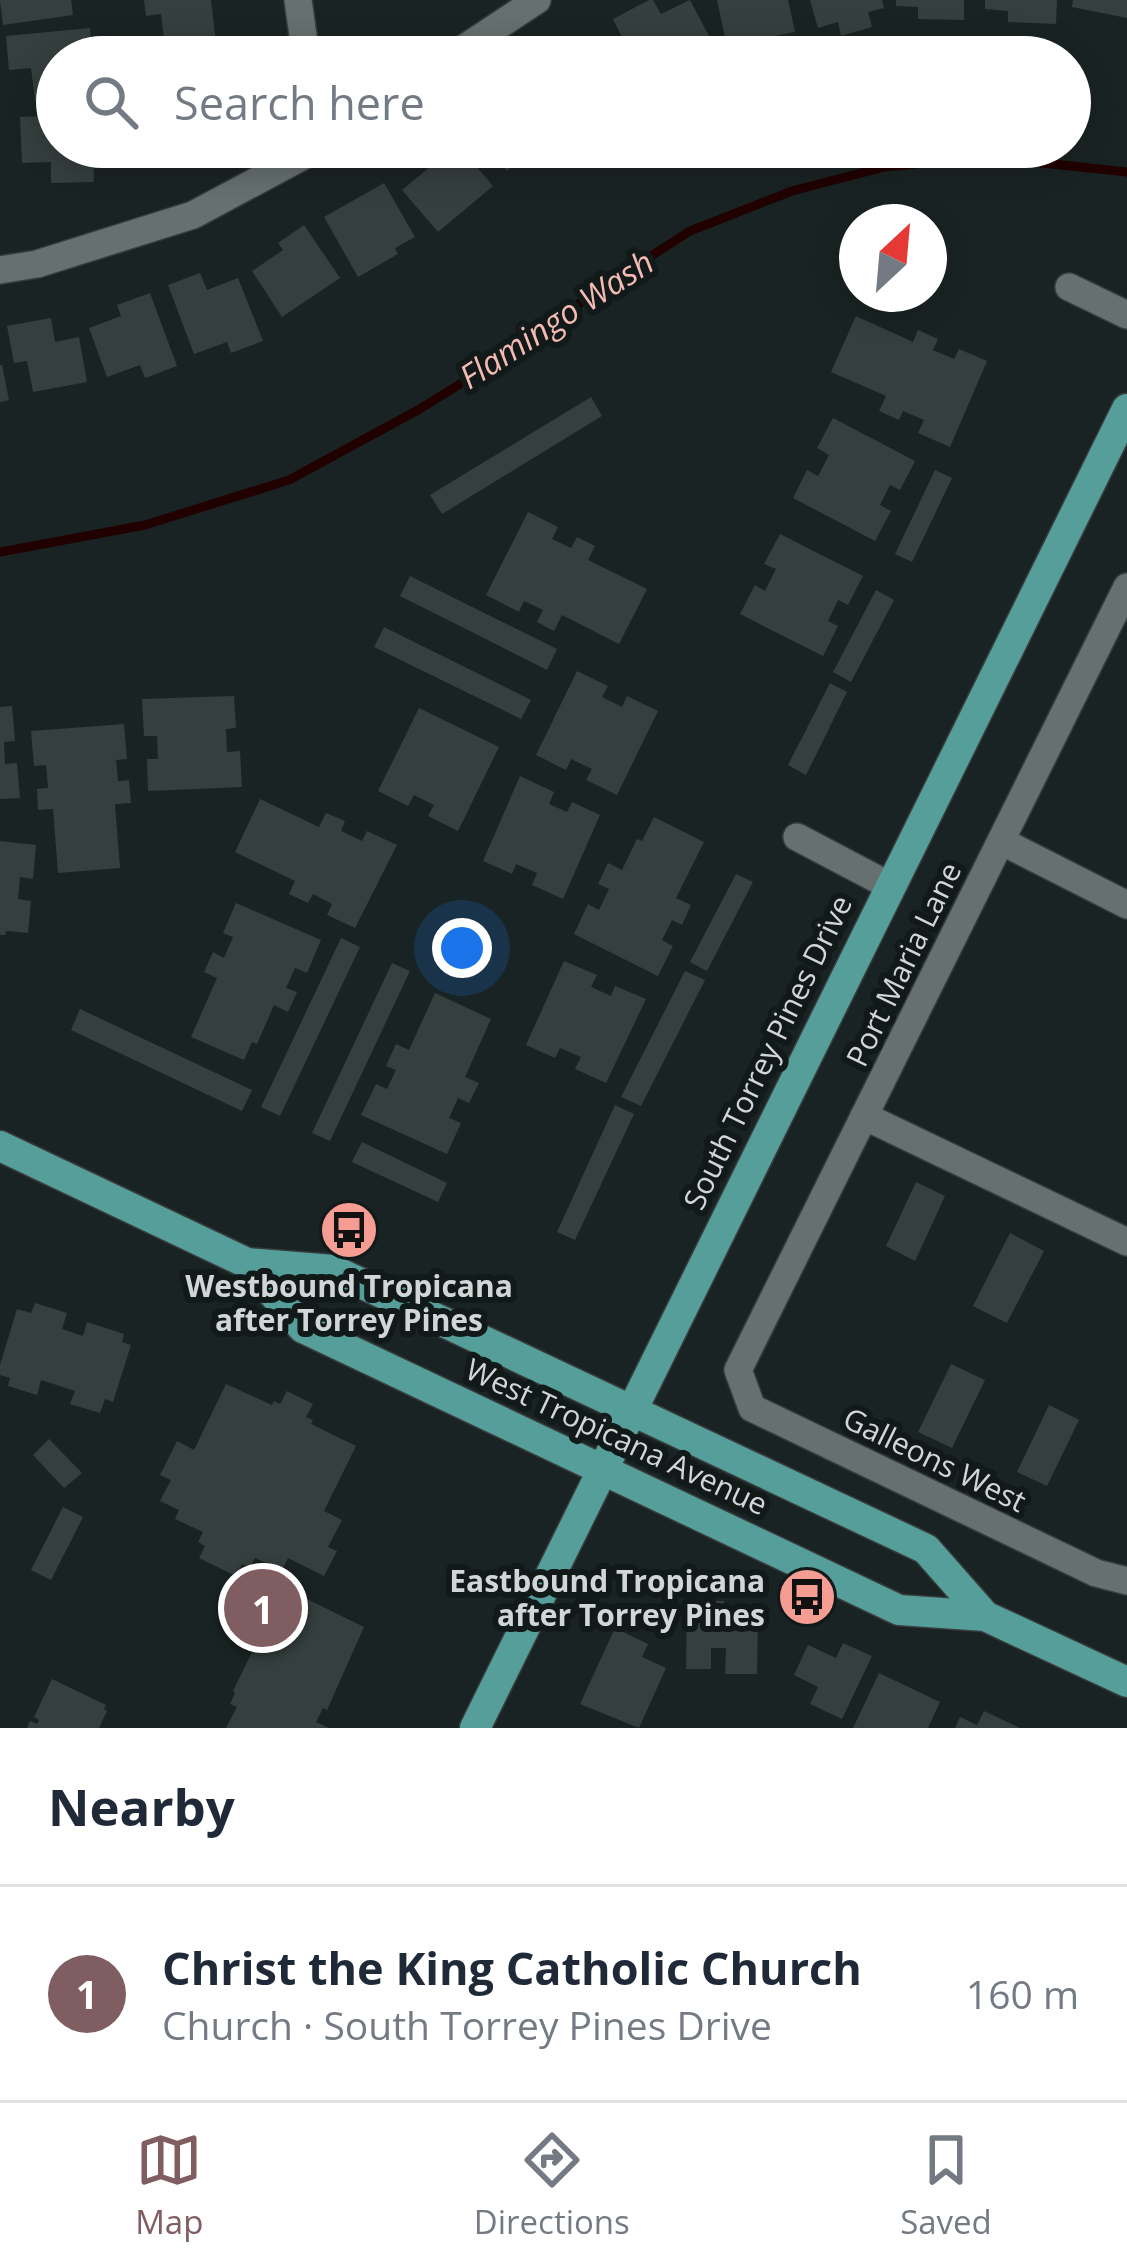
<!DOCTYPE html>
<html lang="en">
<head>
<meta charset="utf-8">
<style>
  body { margin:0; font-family:"Open Sans",sans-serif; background:#f2f2f3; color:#1f2937 }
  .compass { position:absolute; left:839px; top:204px; width:108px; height:108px; border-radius:50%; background:#fff; box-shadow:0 6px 30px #0003; rotate:26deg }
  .you { position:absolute; left:462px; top:948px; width:42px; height:42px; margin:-30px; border:9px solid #fff; border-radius:50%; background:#1a73e8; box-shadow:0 0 0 18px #1a73e833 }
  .badge { display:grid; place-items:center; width:78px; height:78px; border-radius:50%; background:#7f5d60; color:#fff; font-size:39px; font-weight:700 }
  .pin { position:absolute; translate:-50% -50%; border:6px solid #fff; box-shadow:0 3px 12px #0006 }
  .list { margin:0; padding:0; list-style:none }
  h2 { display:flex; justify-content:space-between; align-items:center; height:156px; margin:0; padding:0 48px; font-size:51px }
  h2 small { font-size:39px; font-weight:400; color:#747a83 }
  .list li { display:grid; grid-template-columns:78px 1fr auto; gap:36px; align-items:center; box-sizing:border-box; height:216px; padding:0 48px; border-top:3px solid #e0e1e3 }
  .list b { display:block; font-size:45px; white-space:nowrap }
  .list p { margin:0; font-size:39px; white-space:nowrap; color:#747a83 }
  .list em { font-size:39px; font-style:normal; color:#747a83 }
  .icon { flex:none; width:66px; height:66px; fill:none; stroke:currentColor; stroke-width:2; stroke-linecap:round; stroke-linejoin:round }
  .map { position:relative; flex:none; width:1127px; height:1728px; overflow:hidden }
  .search { position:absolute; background:#fff; box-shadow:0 6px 30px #0003; left:36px; right:36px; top:36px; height:132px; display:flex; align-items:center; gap:30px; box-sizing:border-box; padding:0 42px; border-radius:66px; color:#747a83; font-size:45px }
  .sheet { height:372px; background:#fff }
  nav { display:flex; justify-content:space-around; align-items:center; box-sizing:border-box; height:168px; border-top:3px solid #e0e1e3; background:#fff; font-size:33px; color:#747a83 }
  nav a { display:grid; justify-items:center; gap:6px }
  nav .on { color:#7f5d60 }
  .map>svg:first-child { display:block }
</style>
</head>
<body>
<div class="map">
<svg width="1127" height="1728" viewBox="0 0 1127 1728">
  <rect width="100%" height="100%" fill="#1a2323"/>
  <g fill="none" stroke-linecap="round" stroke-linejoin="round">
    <!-- stream -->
    <path stroke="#210000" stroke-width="9" d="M0,552l145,-27 144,-45 129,-70 97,-60 83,-60 92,-59 102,-40 92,-24 103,-10 140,15"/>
  </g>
  <!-- building -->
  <g fill="#353f3e">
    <path d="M0,0h71l2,15 -70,10z"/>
    <path d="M144,0h67l5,43 -51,6 -4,-35 -15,2z"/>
    <path d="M649,0h4l8,14 29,-14 26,49 -14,8h-65l-4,-8 -4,2 -16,-32z"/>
    <path d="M717,0h71l7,32 -68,14z"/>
    <path d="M810,0h72l2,8 -16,4 4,15 -31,9 -3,-14 -20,6z"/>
    <path d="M896,0h68v20l-46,-1v-12l-22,-1z"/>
    <path d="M985,0h72l-1,24 -48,-2v-11l-23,-2z"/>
    <path d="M1073,0h54v18l-55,-11z"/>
    <path d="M90,28l3,29h-36v42l-22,2 -4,-33 -22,2 -3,-34z"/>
    <path d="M53,116v9h4v22h36l1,35 -43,1v-21l-29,1 -2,-46z"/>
    <path d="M427,147h33l33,39 -55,46 -36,-42 29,-24 -11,-13z"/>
    <path d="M486,147h49l-28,24z"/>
    <path d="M384,183l31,54 -20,11 3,6 -40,23 -34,-60z"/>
    <path d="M304,225l36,53 -58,39 -30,-46 31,-21 -5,-7z"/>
    <path d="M200,273l7,17 31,-12 25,63 -32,12 -4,-11 -33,12 -26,-69z"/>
    <path d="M150,293l27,73 -32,12 -5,-13 -33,12 -18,-49 32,-12 -4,-11z"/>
    <path d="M856,316l57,26 5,-12 20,9 -5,11 21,9 5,-10 28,12 -37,86 -32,-14 6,-13 -21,-9 -4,9 -20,-9 7,-15 -55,-24z"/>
    <path d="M51,318l4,24 24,-5 8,45 -54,10 -6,-31 -13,2 -7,-37z"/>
    <path d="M0,365h2l7,35 -9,2z"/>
    <path d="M591,397l11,19 -160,98 -12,-19z"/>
    <path d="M833,418l82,43 -15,29 -10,-5 -10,20 11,6 -16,30 -82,-43 14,-28 11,6 11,-21 -12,-7z"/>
    <path d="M935,470l17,8 -40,84 -17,-8z"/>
    <path d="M528,512l30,15 -6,12 19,9 6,-11 18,9 -7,14 59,29 -28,55 -57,-29 -8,16 -17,-9 6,-12 -19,-9 -5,11 -33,-17z"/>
    <path d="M780,534l83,42 -15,29 -10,-5 -10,21 10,5 -15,30 -83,-42 15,-29 10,6 11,-22 -12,-5z"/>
    <path d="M410,576l147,73 -10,21 -147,-74z"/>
    <path d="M876,590l18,10 -43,82 -18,-10z"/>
    <path d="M384,627l147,73 -10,19 -147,-72z"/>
    <path d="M577,671l31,15 -6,11 20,10 5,-11 31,15 -41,84 -31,-15 6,-11 -21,-10 -5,11 -30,-15z"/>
    <path d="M830,683l17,9 -41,83 -18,-10z"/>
    <path d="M234,696l2,32 -10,1 1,23 13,-1 2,36 -94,4 -1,-32h11l-1,-23h-13l-2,-37z"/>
    <path d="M12,706l3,35 -11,1 1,22 12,-1 3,35 -20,1v-92z"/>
    <path d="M419,708l80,39 -41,84 -30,-15 6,-11 -20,-10 -6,11 -30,-15z"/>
    <path d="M124,724l3,35 -11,1 2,21 11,-1 2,23 -16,1 5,64 -62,5 -5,-64 -15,1 -1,-21 11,-1 -2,-23 -12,1 -3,-35z"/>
    <path d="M520,776l34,16 -5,12 18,8 5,-10 28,13 -37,84 -31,-14 5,-12 -21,-9 -4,10 -29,-13z"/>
    <path d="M260,799l59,28 7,-14 19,8 -4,10 21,10 5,-10 30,14 -42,83 -28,-13 5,-11 -19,-10 -5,9 -19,-9 6,-13 -60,-29z"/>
    <path d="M654,817l50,25 -28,56 15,7 -9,20 -10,-5 -10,20 11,6 -15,30 -84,-42 14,-30 11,6 10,-21 -11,-5 10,-21 14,7 15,-31 5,2z"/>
    <path d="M0,841l36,4 -3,34 -13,-2 -2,22 13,2 -3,32 -22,-2 -1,4h-5z"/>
    <path d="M736,874l17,8 -46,89 -17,-9z"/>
    <path d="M236,903l85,37 -14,33 -12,-5 -9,20 11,4 -9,20 -14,-7 -17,39 -5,-2 -8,18 -53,-23 26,-59 -13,-6 9,-20 11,6 9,-21 -10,-4z"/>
    <path d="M341,938l19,9 -80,169 -19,-9z"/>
    <path d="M564,961l33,14 -6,12 20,9 4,-10 31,13 -40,84 -31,-14 6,-12 -21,-9 -5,10 -29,-13z"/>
    <path d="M392,963l18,8 -80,170 -18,-8z"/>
    <path d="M685,971l20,9 -64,126 -20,-9z"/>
    <path d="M435,993l56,26 -26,58 14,6 -10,20 -11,-5 -9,20 12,5 -14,31 -86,-39 15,-31 11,5 9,-19 -10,-4 10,-22 13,6z"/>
    <path d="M80,1009l172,81 -10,21 -171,-81z"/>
    <path d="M615,1105l19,9 -59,126 -18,-8z"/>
    <path d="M362,1142l85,41 -9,19 -86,-40z"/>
    <path d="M916,1182l29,14 -30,65 -29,-15z"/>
    <path d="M1010,1233l34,18 -37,72 -34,-17z"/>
    <path d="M35,1303l32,10 -5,16 21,7 4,-14 37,12 -2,8 9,3 -18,57 -8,-3 -5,14 -30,-9 5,-13 -34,-11 -4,15 -29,-9 2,-8 -10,-3v-10l17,-56 14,4z"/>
    <path d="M951,1364l34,16 -33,68 -34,-16z"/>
    <path d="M226,1384l46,21 2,-4 6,3 7,-13 26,13 -7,13 7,3 -2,4 45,22 -32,65 18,9 -14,27 9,4 -13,25 -36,-18 -6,13 -27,-13 -5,10 -8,-4 -6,12 -37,-18 6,-12 -7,-4 5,-10 -28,-13 4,-9 -19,-9 11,-21 -11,-5 17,-34 17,9z"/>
    <path d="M1049,1405l30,15 -32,66 -30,-14z"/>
    <path d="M49,1439l33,34 -18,15 -31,-33z"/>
    <path d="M63,1507l20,10 -32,63 -20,-10z"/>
    <path d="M303,1597l61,30 -37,83 -4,-2 -7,14 13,6h-103l11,-21 -7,-3 5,-11 -2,-2 20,-41 6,3 5,-10 14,6z"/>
    <path d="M687,1600l37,1v15h34l-1,58h-32l1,-26h-15v21h-25z"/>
    <path d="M615,1628l33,16 -6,13 24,11 -27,60 -59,-24z"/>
    <path d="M843,1643l29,13 -30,63 -32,-15 8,-17 -24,-12 14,-30 28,13z"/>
    <path d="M879,1673l61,29 -12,26h-75z"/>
    <path d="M52,1679l54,26 -2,4 3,2 -8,17h-72l3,-7 7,3 2,-4 -5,-3z"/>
    <path d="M984,1711l36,17h-65l5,-11 17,8z"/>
  </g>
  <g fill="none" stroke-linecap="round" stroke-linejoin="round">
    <defs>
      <g id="minor">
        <path d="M298,0l8,57"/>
        <path d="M451,57l86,-57"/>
        <path d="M0,270l37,-6 156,-49 127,-68"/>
        <path d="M1069,287l58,28"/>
        <path d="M1127,587l-389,783 14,38 344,165 31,8"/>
        <path d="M797,837l93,49"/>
        <path d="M1001,841l126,64"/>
        <path d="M864,1116l263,126"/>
      </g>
      <g id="major">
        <path d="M0,1146l247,117 86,7 593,279 59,67"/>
        <path d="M247,1263l56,65 596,282 86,6 142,66"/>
        <path d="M475,1728l652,-1319"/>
      </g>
    </defs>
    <!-- minor casing -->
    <use href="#minor" stroke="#363d3c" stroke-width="30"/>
    <!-- major casing -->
    <use href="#major" stroke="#363d3c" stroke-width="33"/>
    <!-- minor -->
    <use href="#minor" stroke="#66706f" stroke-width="27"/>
    <!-- major -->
    <use href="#major" stroke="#569e9a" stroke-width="30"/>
  </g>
  <!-- icons -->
  <defs>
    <symbol id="bus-disc" viewBox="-11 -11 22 22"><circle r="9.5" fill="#f59c93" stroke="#111a19"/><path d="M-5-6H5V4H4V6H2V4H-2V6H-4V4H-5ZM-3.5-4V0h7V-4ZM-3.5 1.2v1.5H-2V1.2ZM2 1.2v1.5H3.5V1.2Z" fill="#111"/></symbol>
  </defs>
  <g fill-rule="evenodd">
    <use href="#bus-disc" x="316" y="1197" width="66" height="66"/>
    <use href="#bus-disc" x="774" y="1564" width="66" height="66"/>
  </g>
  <g text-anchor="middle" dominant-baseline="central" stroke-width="12" stroke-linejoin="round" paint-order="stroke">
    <!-- street labels -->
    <g font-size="30" fill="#d1d7d6" stroke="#111a19">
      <text transform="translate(903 964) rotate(-64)">Port Maria Lane</text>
      <text transform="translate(767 1052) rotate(-64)">South Torrey Pines Drive</text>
      <text transform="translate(617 1436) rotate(25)">West Tropicana Avenue</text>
      <text transform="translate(935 1459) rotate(26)">Galleons West</text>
    </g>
    <!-- poi labels -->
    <g font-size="30" font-weight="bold" fill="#d1d7d6" stroke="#111a19">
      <text x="349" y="1285">Westbound Tropicana<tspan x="349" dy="34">after Torrey Pines</tspan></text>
      <text x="765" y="1580" text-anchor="end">Eastbound Tropicana<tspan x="765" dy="34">after Torrey Pines</tspan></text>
    </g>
    <!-- water labels -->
    <g font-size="33" font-style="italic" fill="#f5bab3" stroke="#111a19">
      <text transform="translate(556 319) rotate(-33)">Flamingo Wash</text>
    </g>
  </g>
</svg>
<svg class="compass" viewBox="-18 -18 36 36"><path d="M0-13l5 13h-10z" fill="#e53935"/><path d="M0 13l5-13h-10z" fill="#747a83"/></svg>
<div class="you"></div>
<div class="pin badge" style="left:263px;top:1608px">1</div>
<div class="search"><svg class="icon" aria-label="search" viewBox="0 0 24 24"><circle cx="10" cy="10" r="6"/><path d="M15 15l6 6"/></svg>Search here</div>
</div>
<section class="sheet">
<h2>Nearby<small></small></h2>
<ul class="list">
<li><span class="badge">1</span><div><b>Christ the King Catholic Church</b><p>Church · South Torrey Pines Drive</p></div><em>160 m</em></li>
</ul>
</section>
<nav>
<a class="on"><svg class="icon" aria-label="map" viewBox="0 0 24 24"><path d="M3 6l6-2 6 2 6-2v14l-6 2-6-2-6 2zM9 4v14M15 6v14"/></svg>Map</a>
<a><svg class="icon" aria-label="directions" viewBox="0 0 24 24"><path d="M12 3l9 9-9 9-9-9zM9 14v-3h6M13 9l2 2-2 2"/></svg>Directions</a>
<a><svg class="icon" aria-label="saved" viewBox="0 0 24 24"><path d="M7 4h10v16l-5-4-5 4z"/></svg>Saved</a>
</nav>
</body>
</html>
